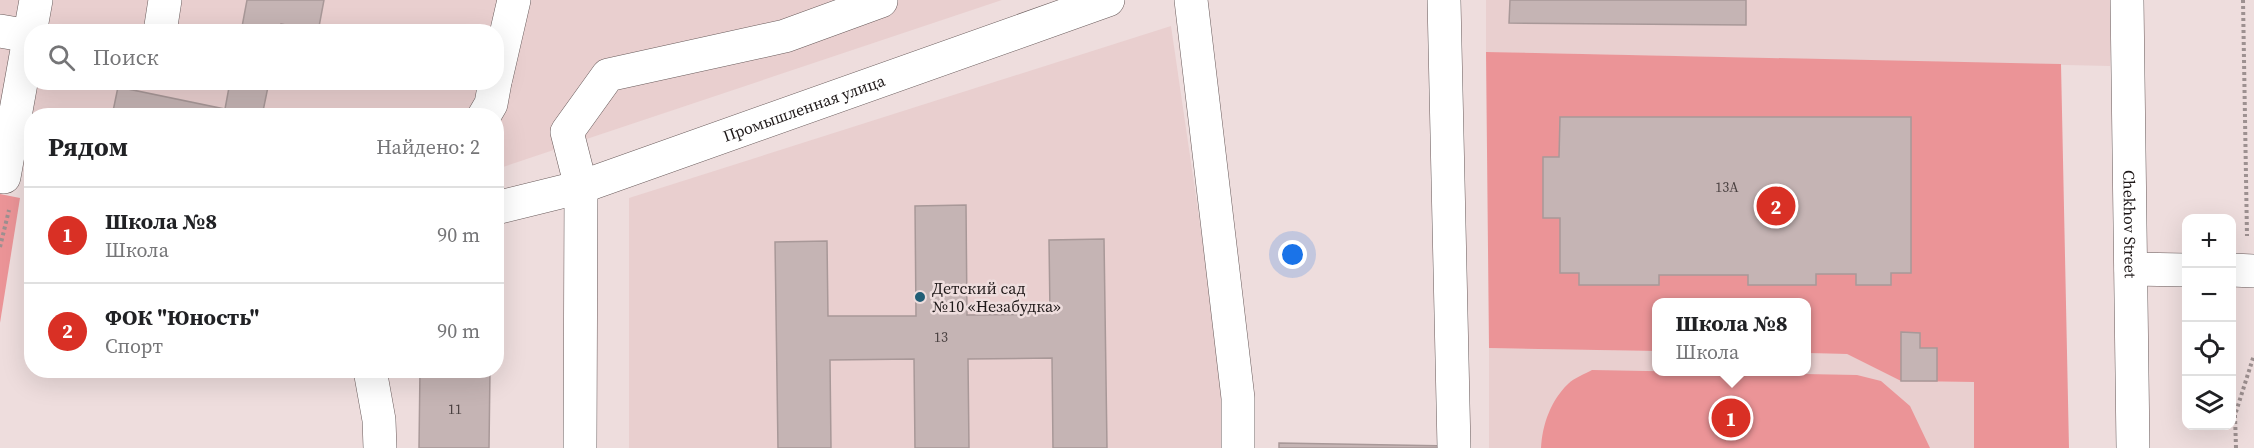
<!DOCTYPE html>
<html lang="ru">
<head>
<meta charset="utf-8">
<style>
  body { margin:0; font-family:"Source Serif 4",serif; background:#f2f2f2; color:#202124 }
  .controls { position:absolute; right:18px; bottom:18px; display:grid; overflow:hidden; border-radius:12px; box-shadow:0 6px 24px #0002 }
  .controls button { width:54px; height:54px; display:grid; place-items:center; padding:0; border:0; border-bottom:2px solid #e0e0e0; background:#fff; color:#202124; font:30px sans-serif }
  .you { position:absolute; left:1293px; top:255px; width:21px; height:21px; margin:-15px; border:4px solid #fff; border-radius:50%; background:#1a73e8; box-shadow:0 0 0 9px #1a73e833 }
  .badge { display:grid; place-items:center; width:39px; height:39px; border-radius:50%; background:#d93025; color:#fff; font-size:20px; font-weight:700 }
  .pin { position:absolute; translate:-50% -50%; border:3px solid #fff; box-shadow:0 2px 6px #0006 }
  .popup { position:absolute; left:1652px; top:298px; width:159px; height:78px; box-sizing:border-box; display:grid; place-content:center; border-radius:12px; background:#fff; filter:drop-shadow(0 2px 4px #0005); font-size:20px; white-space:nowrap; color:#757577 }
  .popup b { font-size:22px; color:#202124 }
  .popup::after { content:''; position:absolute; left:50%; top:100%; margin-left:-12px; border:12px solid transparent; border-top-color:#fff }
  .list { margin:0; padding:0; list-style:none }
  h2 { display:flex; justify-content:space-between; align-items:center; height:78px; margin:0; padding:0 24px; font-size:26px }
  h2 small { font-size:20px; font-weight:400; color:#757577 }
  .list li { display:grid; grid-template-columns:39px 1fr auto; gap:18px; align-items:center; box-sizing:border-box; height:96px; padding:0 24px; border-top:2px solid #e0e0e0 }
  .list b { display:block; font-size:22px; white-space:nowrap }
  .list p { margin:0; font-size:20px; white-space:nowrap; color:#757577 }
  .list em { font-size:20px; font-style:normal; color:#757577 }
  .icon { flex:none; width:33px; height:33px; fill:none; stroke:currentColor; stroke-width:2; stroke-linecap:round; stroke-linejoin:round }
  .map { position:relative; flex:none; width:2254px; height:448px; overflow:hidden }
  .search { position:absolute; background:#fff; box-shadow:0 6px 24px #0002; left:24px; top:24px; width:480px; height:66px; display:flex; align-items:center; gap:15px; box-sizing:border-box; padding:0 21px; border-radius:24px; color:#757577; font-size:22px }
  .panel { position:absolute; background:#fff; box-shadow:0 6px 24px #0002; left:24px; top:108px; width:480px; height:270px; border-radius:24px }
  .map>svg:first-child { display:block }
</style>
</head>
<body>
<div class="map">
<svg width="2254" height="448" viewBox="0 0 2254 448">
  <rect width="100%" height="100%" fill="#edd"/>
  <!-- built -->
  <g fill="#e9cfcf" fill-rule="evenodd">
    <path d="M0,0h1002l-505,169 -1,-53h-464l-1,26 -31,-6zM32,32h464v50h-464z"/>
    <path d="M1486,0h624v66l-624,-14z"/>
    <path d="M1171,26l54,369 -1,53h-595v-250z"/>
    <path d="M1489,348l167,3v21h150v-19l41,1 54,27 73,1v66h-485z"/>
  </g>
  <!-- green -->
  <g fill="#eb9497">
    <path d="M1486,52l575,12 8,384h-95v-66l-73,-1 -54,-27 -41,-1v-51h-150v49l-167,-3z"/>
    <path d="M0,194l20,4 -20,125z"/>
    <path d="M1592,370l265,5 24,6 29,25 20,42h-389c1,-23 10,-48 27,-64 6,-6 17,-10 24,-14z"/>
  </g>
  <!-- building -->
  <g fill="#c5b4b4" stroke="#a89898" stroke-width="1.5">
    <path d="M247,0h77l-6,32 -37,-8 -2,8h-38z"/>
    <path d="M1510,0h236v25l-237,-2z"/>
    <path d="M230,82h39l-7,34h-150l6,-29 107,22z"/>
    <path d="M1560,117h351v156h-20v12h-35v-11h-40v11h-68v-10h-89v10h-80v-12h-19v-55h-17v-61h16z"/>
    <path d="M966,205l1,110 83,-1 -1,-74 55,-1 3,209h-54l-1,-90 -84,1 1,89h-54l-1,-89 -84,1 1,88h-53l-3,-206 52,-1 1,75h88l-1,-110z"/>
    <rect x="1806" y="326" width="3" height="23"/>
    <path d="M1901,332l19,1v15h17v33h-36z"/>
    <path d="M420,370h70l-1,78h-70z"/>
    <path d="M1279,443l172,3v2h-172z"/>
  </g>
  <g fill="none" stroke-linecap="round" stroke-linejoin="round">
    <defs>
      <g id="minor">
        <path d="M1191,0l47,398v50"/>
        <path d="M1444,0l10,448"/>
        <path id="s1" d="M2127,0l6,448"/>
        <path d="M0,31l29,5"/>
        <path d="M160,32l5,-32"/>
        <path d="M496,78l18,-78"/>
        <path d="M484,116l7,-12 4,-22"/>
        <path d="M4,177l32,-177"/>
        <path id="s2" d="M496,208l85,-21 527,-187"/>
        <path d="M2131,269l55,1"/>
        <path d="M2232,270l22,1"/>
        <path d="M370,370l9,50 1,28"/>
        <path d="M580,448l1,-261 -14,-55 41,-57 177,-39 96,-35"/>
      </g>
    </defs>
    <!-- minor casing -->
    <use href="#minor" stroke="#685a5a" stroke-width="34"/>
    <!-- path -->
    <g stroke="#9d9090" stroke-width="4" stroke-dasharray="3 3" stroke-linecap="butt">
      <path d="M2243,0l4,236"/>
      <path d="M0,247l9,-37"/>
      <path d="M2236,448l-1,-33 19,-60"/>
    </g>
    <!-- minor -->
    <use href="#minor" stroke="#fff" stroke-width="33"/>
  </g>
  <!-- markers -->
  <circle fill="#225e76" stroke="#edd" stroke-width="2" cx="920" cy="297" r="6"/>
  <g text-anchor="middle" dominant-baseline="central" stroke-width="5" stroke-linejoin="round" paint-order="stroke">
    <!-- number labels -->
    <g font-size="14" fill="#483f3f">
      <text x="1727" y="187">13А</text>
      <text x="941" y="337">13</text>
      <text x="455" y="409">11</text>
    </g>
    <!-- street labels -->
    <g font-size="16" fill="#1e1818" stroke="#edd">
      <text stroke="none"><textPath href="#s2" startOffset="324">Промышленная улица</textPath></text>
      <text stroke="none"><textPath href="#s1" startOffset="224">Chekhov Street</textPath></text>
    </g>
    <!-- poi labels -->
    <g font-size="16" fill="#1e1818" stroke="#edd" text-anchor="start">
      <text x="932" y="288">Детский сад<tspan x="932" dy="18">№10 «Незабудка»</tspan></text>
    </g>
  </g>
</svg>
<div class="controls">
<button>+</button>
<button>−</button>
<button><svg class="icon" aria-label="locate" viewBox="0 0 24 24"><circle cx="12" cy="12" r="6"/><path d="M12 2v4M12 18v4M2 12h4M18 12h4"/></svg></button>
<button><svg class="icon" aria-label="layers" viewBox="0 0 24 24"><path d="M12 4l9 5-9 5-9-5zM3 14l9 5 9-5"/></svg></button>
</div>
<div class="you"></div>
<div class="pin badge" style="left:1731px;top:418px">1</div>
<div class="popup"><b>Школа №8</b>Школа</div>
<div class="pin badge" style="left:1776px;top:206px">2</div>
<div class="search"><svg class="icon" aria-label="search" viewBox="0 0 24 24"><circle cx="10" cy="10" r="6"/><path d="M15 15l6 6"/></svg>Поиск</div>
<section class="panel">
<h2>Рядом<small>Найдено: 2</small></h2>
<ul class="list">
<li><span class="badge">1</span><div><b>Школа №8</b><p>Школа</p></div><em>90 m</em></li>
<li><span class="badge">2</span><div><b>ФОК &quot;Юность&quot;</b><p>Спорт</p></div><em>90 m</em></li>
</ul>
</section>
</div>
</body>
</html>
